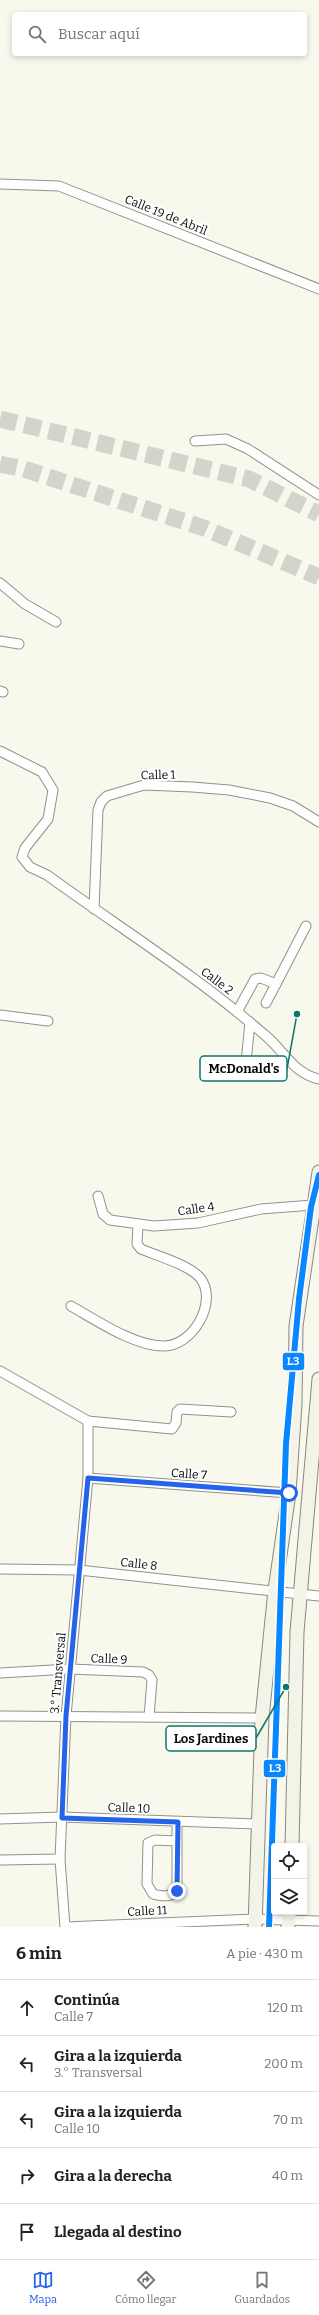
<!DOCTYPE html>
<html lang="es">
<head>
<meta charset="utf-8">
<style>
  body { margin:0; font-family:Bitter,serif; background:#f2f2f2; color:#222 }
  .controls { position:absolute; right:12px; bottom:12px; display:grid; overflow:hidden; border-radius:4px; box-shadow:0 2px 6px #0003 }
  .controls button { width:36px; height:36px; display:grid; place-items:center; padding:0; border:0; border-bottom:1px solid #e0e0e0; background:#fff; color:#222; font:20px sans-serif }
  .stop { position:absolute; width:12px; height:12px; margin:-9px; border:3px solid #2563eb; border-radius:50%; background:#fff }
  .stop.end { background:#2563eb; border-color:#fff; box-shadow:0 1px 4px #0008 }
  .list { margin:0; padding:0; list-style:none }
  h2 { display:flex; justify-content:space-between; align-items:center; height:52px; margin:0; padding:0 16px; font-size:17px }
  h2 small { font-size:13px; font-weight:400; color:#767676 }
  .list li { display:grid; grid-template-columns:26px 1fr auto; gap:12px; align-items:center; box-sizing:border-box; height:56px; padding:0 16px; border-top:1px solid #e0e0e0 }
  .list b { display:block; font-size:15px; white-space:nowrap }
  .list p { margin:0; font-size:13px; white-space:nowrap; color:#767676 }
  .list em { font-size:13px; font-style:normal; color:#767676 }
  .icon { flex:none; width:22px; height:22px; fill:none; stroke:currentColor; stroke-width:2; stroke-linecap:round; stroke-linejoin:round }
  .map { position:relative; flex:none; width:319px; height:1927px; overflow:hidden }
  .search { position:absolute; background:#fff; box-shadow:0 2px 6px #0003; left:12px; right:12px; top:12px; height:44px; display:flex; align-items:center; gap:10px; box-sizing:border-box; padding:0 14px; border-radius:4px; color:#767676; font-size:15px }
  .sheet { height:332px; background:#fff }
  nav { display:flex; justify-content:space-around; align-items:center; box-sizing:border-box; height:56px; border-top:1px solid #e0e0e0; background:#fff; font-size:11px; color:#767676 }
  nav a { display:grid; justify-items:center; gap:2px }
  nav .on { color:#2563eb }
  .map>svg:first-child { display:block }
</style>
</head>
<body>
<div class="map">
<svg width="319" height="1927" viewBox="0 0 319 1927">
  <rect width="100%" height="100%" fill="#f9f8ed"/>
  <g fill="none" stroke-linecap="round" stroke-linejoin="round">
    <!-- highway-tunnel -->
    <g stroke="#d5d4cb" stroke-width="17" stroke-dasharray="17 8" stroke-linecap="butt">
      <path d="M0,419l249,60 70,35"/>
      <path d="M0,464l24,5 180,59 115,49"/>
    </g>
    <defs>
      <g id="street">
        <path d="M0,184l59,2 260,103"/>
        <path d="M195,441l31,-2 22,10 71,46"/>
        <path d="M0,583l25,21 31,18"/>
        <path d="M0,641l19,3"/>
        <path d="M0,691l3,1"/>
        <path d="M0,751l42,21 11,18 -5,29 -23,29 -3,9 8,10 17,8c73,53 150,101 219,161 18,15 28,38 53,43"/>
        <path d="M94,909l4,-99 3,-8 6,-6 37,-11 48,2 37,3 41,8 23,8 26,16"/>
        <path d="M266,1003l10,-19"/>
        <path d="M237,1012l18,-33 6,-1 15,6 30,-58"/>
        <path d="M0,1015l48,6"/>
        <path d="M245,1073l5,-51"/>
        <path d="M98,1196l5,18 7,6 44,6 44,-3 63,-14 52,-4"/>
        <path d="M71,1306c25,14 63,40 92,40 29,1 55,-43 38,-67 -10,-14 -44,-23 -60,-30l-4,-5 1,-19"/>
        <path d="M0,1371l88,50 84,8 4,-6 1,-11 3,-3 51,3"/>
        <path d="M88,1478l201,15"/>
        <path d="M0,1569l79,1 240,26"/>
        <path d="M0,1673l70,-4 73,3 6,3 3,5 -3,37"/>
        <path d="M0,1716l262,2"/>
        <path d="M0,1819l62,-2 195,7"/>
        <path d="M176,1841l-21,-1 -7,3 -1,41 6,10c9,2 16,4 24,-3v-69"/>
        <path d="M0,1860l60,-1"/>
        <path d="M65,1927l-5,-68 6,-143 22,-238v-57"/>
        <path d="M65,1927l190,-8 64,2"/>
      </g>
      <g id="secondary">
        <path d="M292,1846l5,-214 22,-253"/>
        <path d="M255,1927l7,-209 13,-128 14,-97 6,-89 1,-78 23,-154"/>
        <path d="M288,1927l1,-15"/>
      </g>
    </defs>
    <!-- street casing -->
    <use href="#street" stroke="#92918c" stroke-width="11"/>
    <!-- secondary casing -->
    <use href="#secondary" stroke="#888883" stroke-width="15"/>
    <!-- street -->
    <use href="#street" stroke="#fefefc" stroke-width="9"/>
    <!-- secondary -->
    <use href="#secondary" stroke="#f4f3e7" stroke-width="13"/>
    <defs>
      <path id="metro-1" d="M269,1927l17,-483 13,-145 12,-92 8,-32"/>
    </defs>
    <!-- metro-1 casing -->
    <use href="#metro-1" stroke="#fff" stroke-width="9"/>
    <!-- metro-1 -->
    <use href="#metro-1" stroke="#0887ff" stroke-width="6"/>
  </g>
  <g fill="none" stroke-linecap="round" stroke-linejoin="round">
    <!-- route -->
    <path stroke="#2563eb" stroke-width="5" d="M177,1891l1,-69 -116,-4 4,-102 22,-238 201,15"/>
  </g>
  <g text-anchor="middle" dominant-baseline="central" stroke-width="4" stroke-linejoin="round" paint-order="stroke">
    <!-- street labels -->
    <g font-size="12" fill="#0a0a0a" stroke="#fff">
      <text transform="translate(166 215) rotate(22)">Calle 19 de Abril</text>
      <text transform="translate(158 775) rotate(-1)">Calle 1</text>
      <text transform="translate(217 981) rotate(37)">Calle 2</text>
      <text transform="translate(196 1209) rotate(-8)">Calle 4</text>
      <text transform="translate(189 1474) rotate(4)">Calle 7</text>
      <text transform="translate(139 1564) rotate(6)">Calle 8</text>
      <text transform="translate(109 1659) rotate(2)">Calle 9</text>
      <text transform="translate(58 1673) rotate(-85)">3.° Transversal</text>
      <text transform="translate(129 1808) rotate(2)">Calle 10</text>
      <text transform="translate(147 1911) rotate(-3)">Calle 11</text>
    </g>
  </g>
  <!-- callouts -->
  <path fill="none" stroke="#0f766e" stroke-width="1.5" d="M297 1014L287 1069M286 1687L256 1738"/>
  <g fill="#0f766e" stroke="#fff" stroke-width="1.5">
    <circle cx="297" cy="1014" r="4"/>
    <circle cx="286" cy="1687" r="4"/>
  </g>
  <g fill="#fff" stroke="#0f766e" stroke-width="1.5">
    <rect x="200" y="1056" width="87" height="25" rx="4"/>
    <rect x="166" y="1726" width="90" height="25" rx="4"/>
  </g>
  <g font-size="13" text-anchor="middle" font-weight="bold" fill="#0a0a0a">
    <text x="244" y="1073">McDonald's</text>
    <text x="211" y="1743">Los Jardines</text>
  </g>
  <g stroke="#fff" stroke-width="1.5">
    <rect x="282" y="1352" width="23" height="19" rx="4" fill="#0887ff"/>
    <rect x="263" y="1759" width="23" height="19" rx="4" fill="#0887ff"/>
  </g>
  <g font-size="11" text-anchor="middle" font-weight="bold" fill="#fff">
    <text x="293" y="1365">L3</text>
    <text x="275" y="1772">L3</text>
  </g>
</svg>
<div class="controls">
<button><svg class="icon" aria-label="locate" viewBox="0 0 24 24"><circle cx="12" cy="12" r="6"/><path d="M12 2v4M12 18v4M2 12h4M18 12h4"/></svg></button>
<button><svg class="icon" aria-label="layers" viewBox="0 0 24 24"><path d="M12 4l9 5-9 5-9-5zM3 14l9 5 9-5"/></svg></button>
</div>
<div class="stop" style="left:289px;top:1493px"></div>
<div class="stop end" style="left:177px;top:1891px"></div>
<div class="search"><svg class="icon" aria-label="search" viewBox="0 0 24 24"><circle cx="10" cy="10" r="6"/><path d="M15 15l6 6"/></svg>Buscar aquí</div>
</div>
<section class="sheet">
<h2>6 min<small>A pie · 430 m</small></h2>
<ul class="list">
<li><svg class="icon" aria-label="ahead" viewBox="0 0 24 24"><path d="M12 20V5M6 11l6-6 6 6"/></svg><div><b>Continúa</b><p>Calle 7</p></div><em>120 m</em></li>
<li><svg class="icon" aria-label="left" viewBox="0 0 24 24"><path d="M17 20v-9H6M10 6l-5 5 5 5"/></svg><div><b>Gira a la izquierda</b><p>3.° Transversal</p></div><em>200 m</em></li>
<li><svg class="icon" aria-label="left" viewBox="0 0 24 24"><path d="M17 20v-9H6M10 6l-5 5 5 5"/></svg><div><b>Gira a la izquierda</b><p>Calle 10</p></div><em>70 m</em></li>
<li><svg class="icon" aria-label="right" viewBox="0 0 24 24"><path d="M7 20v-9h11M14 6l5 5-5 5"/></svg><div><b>Gira a la derecha</b></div><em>40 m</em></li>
<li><svg class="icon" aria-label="arrive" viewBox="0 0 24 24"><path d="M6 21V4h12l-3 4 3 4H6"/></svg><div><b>Llegada al destino</b></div></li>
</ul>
</section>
<nav>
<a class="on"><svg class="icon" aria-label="map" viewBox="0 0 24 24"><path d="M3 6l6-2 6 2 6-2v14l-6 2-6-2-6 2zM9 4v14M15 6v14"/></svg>Mapa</a>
<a><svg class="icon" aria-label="directions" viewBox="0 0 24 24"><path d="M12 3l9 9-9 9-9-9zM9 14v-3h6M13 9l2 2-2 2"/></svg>Cómo llegar</a>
<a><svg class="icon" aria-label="saved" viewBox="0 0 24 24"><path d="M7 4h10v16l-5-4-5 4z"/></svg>Guardados</a>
</nav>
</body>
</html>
